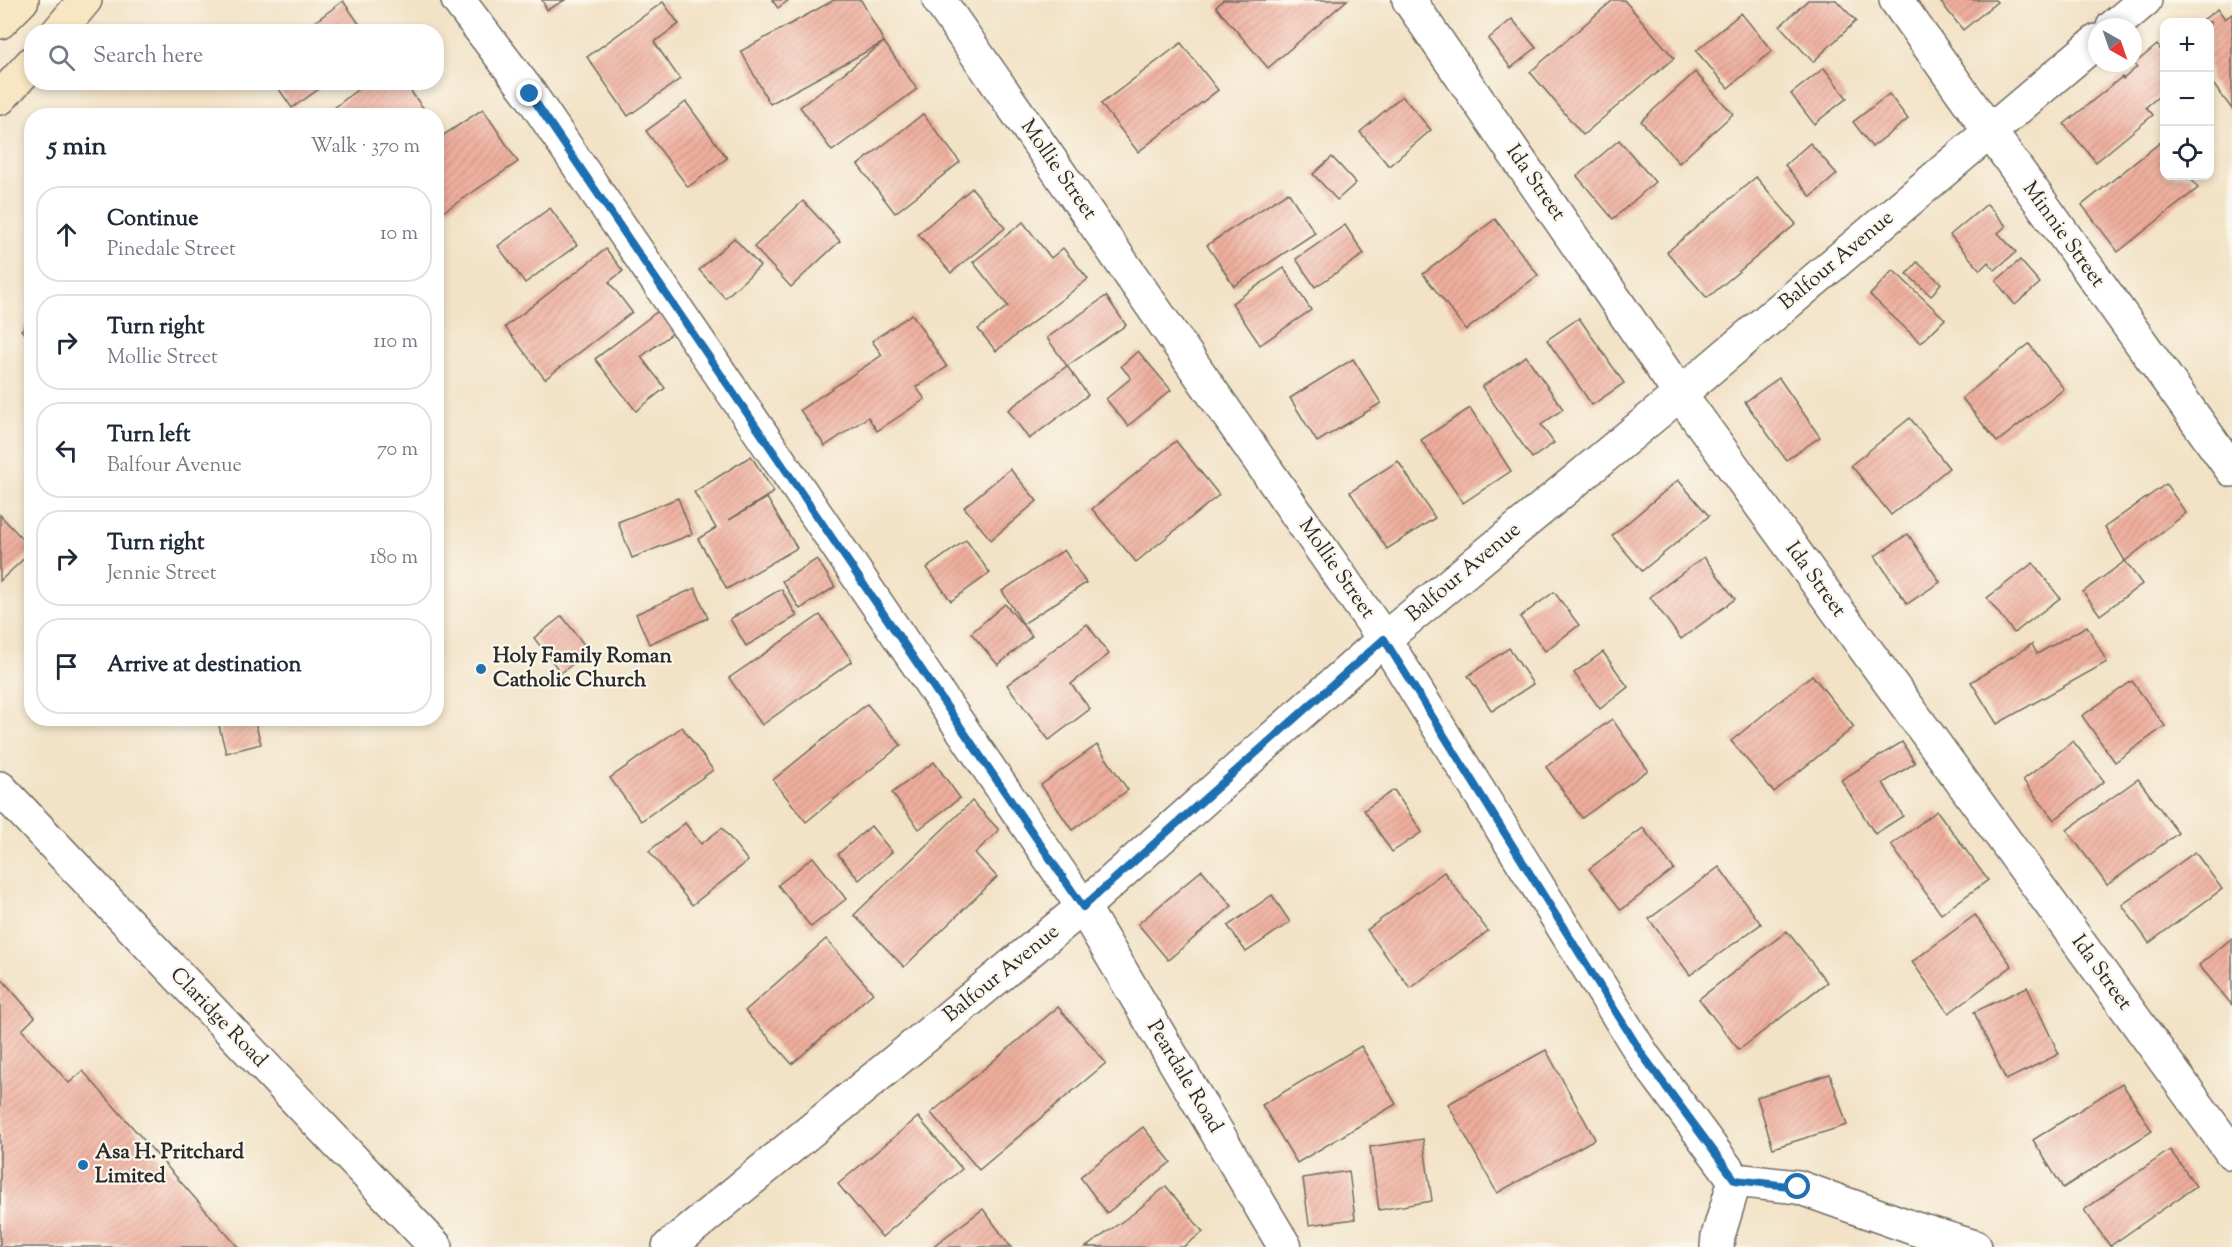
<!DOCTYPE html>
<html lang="en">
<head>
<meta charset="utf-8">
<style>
  body { margin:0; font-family:"Sorts Mill Goudy",serif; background:#f6f6f7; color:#1f2937 }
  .controls { position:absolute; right:18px; top:18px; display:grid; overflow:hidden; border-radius:12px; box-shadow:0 3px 9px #0003 }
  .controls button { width:54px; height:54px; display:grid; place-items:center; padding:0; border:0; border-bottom:2px solid #e0e1e3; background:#fff; color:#1f2937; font:30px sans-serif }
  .compass { position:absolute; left:2088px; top:18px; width:54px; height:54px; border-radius:50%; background:#fff; box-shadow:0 3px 9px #0003; rotate:140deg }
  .stop { position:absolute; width:18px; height:18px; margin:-14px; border:4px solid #1f6fb2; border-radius:50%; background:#fff }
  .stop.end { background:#1f6fb2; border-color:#fff; box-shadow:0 2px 6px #0008 }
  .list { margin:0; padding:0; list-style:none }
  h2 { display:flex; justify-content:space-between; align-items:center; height:78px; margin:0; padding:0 24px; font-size:26px }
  h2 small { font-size:20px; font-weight:400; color:#747a83 }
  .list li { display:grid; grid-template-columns:39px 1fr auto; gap:18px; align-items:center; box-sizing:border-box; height:96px; margin:0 12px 12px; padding:0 12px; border:2px solid #e0e1e3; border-radius:24px }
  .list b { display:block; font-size:22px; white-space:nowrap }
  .list p { margin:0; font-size:20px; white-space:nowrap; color:#747a83 }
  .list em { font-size:20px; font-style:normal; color:#747a83 }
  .icon { flex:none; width:33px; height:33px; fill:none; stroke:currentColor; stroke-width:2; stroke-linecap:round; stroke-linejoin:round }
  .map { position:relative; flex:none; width:2232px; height:1247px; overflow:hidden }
  .search { position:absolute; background:#fff; box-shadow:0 3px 9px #0003; left:24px; top:24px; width:420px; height:66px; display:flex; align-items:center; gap:15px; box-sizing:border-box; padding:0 21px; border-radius:24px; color:#747a83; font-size:22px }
  .panel { position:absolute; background:#fff; box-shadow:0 3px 9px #0003; left:24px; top:108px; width:420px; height:618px; border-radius:24px }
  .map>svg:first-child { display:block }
</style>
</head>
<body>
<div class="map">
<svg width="2232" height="1247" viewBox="0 0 2232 1247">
  <defs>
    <pattern id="building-hatch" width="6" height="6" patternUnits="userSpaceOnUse" patternTransform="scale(1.5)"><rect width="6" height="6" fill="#eead9c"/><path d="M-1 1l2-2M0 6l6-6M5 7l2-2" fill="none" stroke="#cc9587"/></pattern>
  </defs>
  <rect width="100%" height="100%" fill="#fbf7ec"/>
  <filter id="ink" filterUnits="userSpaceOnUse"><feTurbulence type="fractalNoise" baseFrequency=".0167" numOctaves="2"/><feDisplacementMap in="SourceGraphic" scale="12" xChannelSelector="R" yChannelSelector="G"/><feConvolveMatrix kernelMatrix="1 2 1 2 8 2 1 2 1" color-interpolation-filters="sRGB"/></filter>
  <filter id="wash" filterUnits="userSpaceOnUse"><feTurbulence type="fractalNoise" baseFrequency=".008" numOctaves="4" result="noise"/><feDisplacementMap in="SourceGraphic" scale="24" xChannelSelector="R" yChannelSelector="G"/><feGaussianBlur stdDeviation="1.35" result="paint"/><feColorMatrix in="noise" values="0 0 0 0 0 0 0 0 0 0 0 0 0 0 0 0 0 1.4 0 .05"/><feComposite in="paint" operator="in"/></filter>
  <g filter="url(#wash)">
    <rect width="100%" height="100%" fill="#f2e2c6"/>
    <g id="blocks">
      <!-- building -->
      <g fill="url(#building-hatch)">
        <path d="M542,0h23l-18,10z"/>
        <path d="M772,0h17l-11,8z"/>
        <path d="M834,0h27l23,42 -114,62 -29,-53z"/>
        <path d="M1223,0h124l-79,68 -52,-61z"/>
        <path d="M1613,0h11l50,58 -91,77 -53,-63z"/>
        <path d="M1808,0h28l20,21 -43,41 -33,-36z"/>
        <path d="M1939,0h56l2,2 -34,28z"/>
        <path d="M343,1l22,31h-64z"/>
        <path d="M663,2l16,22 -25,18 26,37 -52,37 -41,-59z"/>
        <path d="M2218,9l7,10 7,-5v95l-22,-29v-58h-10z"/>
        <path d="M1741,13l31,38 -44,37 -32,-37z"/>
        <path d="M1512,19l24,29 -25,20 -23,-29z"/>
        <path d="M884,42l33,47 -85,62 -32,-44z"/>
        <path d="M1181,43l37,47 -80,62 -37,-48z"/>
        <path d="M2157,45l7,9v38l-18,15 7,8 -57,47 -32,-38 58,-47 1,2 14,-12 -3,-3z"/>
        <path d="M1824,68l23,30 -33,26 -23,-30z"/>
        <path d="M1695,72l38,42 -54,49 -38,-42z"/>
        <path d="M274,82h55l-37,26z"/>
        <path d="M367,82h37l25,34h-105z"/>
        <path d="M1889,94l19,25 -36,28 -19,-25z"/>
        <path d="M1402,96l29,34 -42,36 -29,-34z"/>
        <path d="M686,102l41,56 -39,29 -42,-56z"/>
        <path d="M483,109l35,53 -78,52 3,4 -7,4v-82z"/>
        <path d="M923,114l37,48 -65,51 -37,-48z"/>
        <path d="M1619,140l36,42 -42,37 -36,-43z"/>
        <path d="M2162,141l2,4v31h25l9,12 -80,64 -36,-47z"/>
        <path d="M1810,143l27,31 -26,23 -26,-32z"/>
        <path d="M1332,157l24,26 -19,17 -24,-26z"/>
        <path d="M1756,177l40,47 -89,74 -40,-46z"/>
        <path d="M972,188l33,40 -54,45 -33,-39z"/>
        <path d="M1288,192l27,41 -81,53 -27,-41z"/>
        <path d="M803,201l37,40 -49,46 -37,-40z"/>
        <path d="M1987,204l19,22 -8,7 18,19 -21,18 -7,-8 -8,8 -30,-35z"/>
        <path d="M550,208l27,37 -52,38 -27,-37z"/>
        <path d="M1495,219l43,56 -72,55 -43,-56z"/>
        <path d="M1023,222l28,36 12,-10 25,31 -92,72 -18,-22 30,-23 -35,-44z"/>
        <path d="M1345,225l19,29 -49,33 -19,-28z"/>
        <path d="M734,238l26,28 -35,32 -26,-28z"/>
        <path d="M606,249l17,22 -14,11 23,30 -87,67 -40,-52z"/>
        <path d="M2020,260l20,23 -25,22 -19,-24z"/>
        <path d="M1917,262l24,21 -10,13 -24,-22z"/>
        <path d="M1284,268l27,42 -51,35 -28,-42z"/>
        <path d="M1893,270l52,49 -24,24 -51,-48z"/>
        <path d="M1106,296l20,29 -59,41 -20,-28z"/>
        <path d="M658,311l16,21 -33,25 24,31 -29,23 -41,-52z"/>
        <path d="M912,314l35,53 -31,20 9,12 -48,32 -9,-14 -43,29 -25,-36 82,-55 -10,-14z"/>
        <path d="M1579,318l45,65 -32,22 -45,-65z"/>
        <path d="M32,320v22l-11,-12z"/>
        <path d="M2029,344l35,45 -67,53 -35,-44z"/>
        <path d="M1138,351l33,39 -43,36 -22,-27 25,-21 -10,-12z"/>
        <path d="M1526,356l37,53 -22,16 13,18 -22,15 -50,-71z"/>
        <path d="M1353,359l28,44 -64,39 -27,-44z"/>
        <path d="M1067,366l21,29 -59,44 -21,-29z"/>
        <path d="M1779,378l41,59 -34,23 -41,-58z"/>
        <path d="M1470,408l41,63 -48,32 -42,-63z"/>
        <path d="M1910,418l39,50 -58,47 -40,-50z"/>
        <path d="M1176,441l43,54 -83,67 -44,-53z"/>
        <path d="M751,456l23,36 -45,28 38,-22 30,50 -70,41 -29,-50 18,-11 -22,-36z"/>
        <path d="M1398,461l37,57 -48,31 -37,-57z"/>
        <path d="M1010,469l27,32 -46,39 -27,-33z"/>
        <path d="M1678,480l31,36 -67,55 -30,-35z"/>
        <path d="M2166,484l20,29 -61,48 -20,-34z"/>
        <path d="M678,498l14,36 -60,24 -14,-36z"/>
        <path d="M0,515l32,34v2l-32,30z"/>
        <path d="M1908,534l32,48 -33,22 -32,-48z"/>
        <path d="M966,540l24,33 -39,28 -24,-33z"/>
        <path d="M1064,550l22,33 -63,41 -21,-33z"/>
        <path d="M1704,557l31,42 -54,40 -31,-42z"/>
        <path d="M817,559l18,28 -35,22 -18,-28z"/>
        <path d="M2125,561l17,23 -42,31 -17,-23z"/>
        <path d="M2033,563l27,35 -46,35 -27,-35z"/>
        <path d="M695,588l13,30 -59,26 -13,-30z"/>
        <path d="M781,589l16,27 -51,30 -16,-27z"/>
        <path d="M1554,592l25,33 -34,26 -25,-34z"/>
        <path d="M1005,604l27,32 -34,29 -27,-32z"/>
        <path d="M820,615l32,46 -90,64 -33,-47z"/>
        <path d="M562,616l27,35 -28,22 -27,-35z"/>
        <path d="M1087,624l22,30 -38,30 19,25 -41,31 -42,-55z"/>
        <path d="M2087,626l20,36 -110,62 -26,-42 61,-38 5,10z"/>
        <path d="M1509,648l24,36 -41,27 -24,-35z"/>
        <path d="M1603,652l25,35 -28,22 -26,-36z"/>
        <path d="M1812,675l42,52 -80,65 -43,-51z"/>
        <path d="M2132,681l33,45 -50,36 -33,-46z"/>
        <path d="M867,704l34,41 -95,77 -33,-42z"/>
        <path d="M217,718h37l7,26 -35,9z"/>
        <path d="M1612,719l36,51 -66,48 -36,-51z"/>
        <path d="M682,727l31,43 -72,51 -31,-43z"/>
        <path d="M2073,741l31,40 -50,39 -31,-40z"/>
        <path d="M1902,742l13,21 -32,20 20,33 -28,18 -34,-54z"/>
        <path d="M1097,745l31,45 -56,40 -31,-45z"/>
        <path d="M934,762l26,36 -41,31 -27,-36z"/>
        <path d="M2138,779l40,54 -71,52 -40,-55z"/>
        <path d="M1394,790l28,42 -30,20 -28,-42z"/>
        <path d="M972,801l27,29 -24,23 22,24 -93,90 -50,-52z"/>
        <path d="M1937,811l51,69 -47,34 -50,-69z"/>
        <path d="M685,823l16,21 21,-16 26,33 -56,44 -43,-54z"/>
        <path d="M871,826l21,26 -33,28 -21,-26z"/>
        <path d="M1643,828l31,41 -53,41 -32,-41z"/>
        <path d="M2195,852l27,37 -73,54 -27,-38z"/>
        <path d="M813,857l33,42 -35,28 -33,-42z"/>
        <path d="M1719,867l42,57 -71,51 -41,-56z"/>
        <path d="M1202,870l30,36 -64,54 -30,-36z"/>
        <path d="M1444,872l44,59 -78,57 -43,-58z"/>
        <path d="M1272,895l18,27 -44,30 -18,-26z"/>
        <path d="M1975,915l37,51 -63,47 -37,-51z"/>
        <path d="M1787,931l40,51 -88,68 -40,-51z"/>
        <path d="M2232,938v67l-33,-40z"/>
        <path d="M826,939l47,54 -81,71 -47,-53z"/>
        <path d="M0,977l35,40 -13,13 47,53 14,-12 155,176h-238z"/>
        <path d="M2027,987l32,67 -53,26 -32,-68z"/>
        <path d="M1058,1007l48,56 -127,107 -48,-57z"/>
        <path d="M1361,1046l35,58 -99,59 -35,-58z"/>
        <path d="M1546,1050l49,89 -98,54 -49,-89z"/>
        <path d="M1830,1074l17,51 -74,23 -16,-51z"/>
        <path d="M2122,1083l30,48 -89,57 -30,-48z"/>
        <path d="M918,1117l44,52 -80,68 -44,-53z"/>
        <path d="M1143,1127l28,35 -64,51 -27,-36z"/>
        <path d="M1423,1139l9,62 -53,9 -9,-63z"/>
        <path d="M2170,1150l26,36 -86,60 -26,-36z"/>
        <path d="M1349,1171l6,48 -46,6 -6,-47z"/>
        <path d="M1166,1186l37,46 -20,15h-97l48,-34z"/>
        <path d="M983,1209l28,38h-79z"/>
      </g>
    </g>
  </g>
  <g filter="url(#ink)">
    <use href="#blocks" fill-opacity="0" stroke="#716b61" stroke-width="1.5"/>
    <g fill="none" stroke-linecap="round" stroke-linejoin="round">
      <defs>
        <g id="minor">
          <path d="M458,0l72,94 553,813 202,340"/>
          <path d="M1409,0l271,394 552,759"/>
          <path d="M1896,0l336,470"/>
          <path d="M1717,1247l1,-11 17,-56"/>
        </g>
        <g id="tertiary">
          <path d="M939,0l445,639 260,418 91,123 63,7 118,42 59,18"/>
          <path d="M2113,27l32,-27"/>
          <path d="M0,788l436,459"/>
          <path d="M669,1247l414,-340 301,-268 296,-245 417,-353"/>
        </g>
        <g id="secondary">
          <path d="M0,22l22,-22"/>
          <path d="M58,32l27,-32"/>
          <path d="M0,98l32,-35"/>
        </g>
      </defs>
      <!-- minor casing -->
      <use href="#minor" stroke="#716b61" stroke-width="36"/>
      <!-- tertiary casing -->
      <use href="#tertiary" stroke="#716b61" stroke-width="36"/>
      <!-- secondary casing -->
      <use href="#secondary" stroke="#716b61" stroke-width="36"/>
      <!-- minor -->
      <use href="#minor" stroke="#fff" stroke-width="33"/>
      <!-- tertiary -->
      <use href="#tertiary" stroke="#fff" stroke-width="33"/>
      <!-- secondary -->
      <use href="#secondary" stroke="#f9e7c3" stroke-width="33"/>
    </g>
  </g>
  <g fill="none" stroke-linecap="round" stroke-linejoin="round" filter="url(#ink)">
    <!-- route -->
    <path stroke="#1f6fb2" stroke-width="8" d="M530,94l553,813 301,-268 260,418 91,123 63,7"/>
  </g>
  <!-- markers -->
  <g fill="#1f6fb2" stroke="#fbf7ec" stroke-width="2">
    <circle cx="481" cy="669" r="6"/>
    <circle cx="83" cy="1165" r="6"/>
  </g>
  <g text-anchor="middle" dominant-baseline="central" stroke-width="4.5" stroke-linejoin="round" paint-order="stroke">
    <!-- street labels -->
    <g font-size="21" fill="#2b2b2b" stroke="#fbf7ec">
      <text transform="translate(1058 170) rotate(55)">Mollie Street</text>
      <text transform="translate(1535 183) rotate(55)">Ida Street</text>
      <text transform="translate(2063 235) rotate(54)">Minnie Street</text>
      <text transform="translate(1837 261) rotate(-40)">Balfour Avenue</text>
      <text transform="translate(1336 569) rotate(55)">Mollie Street</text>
      <text transform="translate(1464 573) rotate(-40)">Balfour Avenue</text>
      <text transform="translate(1815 580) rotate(54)">Ida Street</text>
      <text transform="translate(2101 973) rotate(54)">Ida Street</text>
      <text transform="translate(1002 974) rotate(-39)">Balfour Avenue</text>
      <text transform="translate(218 1018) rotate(46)">Claridge Road</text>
      <text transform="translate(1184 1077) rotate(59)">Peardale Road</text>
    </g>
    <!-- poi labels -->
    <g font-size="21" font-weight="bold" fill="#2b2b2b" stroke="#fbf7ec" text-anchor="start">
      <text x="493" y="657">Holy Family Roman<tspan x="493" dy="24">Catholic Church</tspan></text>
      <text x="95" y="1153">Asa H. Pritchard<tspan x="95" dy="24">Limited</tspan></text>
    </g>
  </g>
</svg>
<div class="controls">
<button>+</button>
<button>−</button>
<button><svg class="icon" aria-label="locate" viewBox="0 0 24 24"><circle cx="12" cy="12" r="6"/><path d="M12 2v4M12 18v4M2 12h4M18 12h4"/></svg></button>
</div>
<svg class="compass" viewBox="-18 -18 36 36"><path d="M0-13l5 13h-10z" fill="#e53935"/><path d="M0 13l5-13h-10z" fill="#747a83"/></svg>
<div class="stop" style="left:1798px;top:1187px"></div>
<div class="stop end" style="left:530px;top:94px"></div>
<div class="search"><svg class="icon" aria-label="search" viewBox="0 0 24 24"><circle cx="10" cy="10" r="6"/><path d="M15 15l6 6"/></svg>Search here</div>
<section class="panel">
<h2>5 min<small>Walk · 370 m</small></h2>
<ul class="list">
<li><svg class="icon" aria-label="ahead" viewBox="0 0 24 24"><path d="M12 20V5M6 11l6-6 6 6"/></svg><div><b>Continue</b><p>Pinedale Street</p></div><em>10 m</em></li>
<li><svg class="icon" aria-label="right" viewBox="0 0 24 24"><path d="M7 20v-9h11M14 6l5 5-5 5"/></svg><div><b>Turn right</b><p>Mollie Street</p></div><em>110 m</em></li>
<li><svg class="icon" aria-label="left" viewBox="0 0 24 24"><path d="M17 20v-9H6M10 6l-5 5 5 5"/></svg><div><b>Turn left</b><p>Balfour Avenue</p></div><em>70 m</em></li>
<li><svg class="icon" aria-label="right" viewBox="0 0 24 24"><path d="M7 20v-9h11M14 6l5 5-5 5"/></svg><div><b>Turn right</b><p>Jennie Street</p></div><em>180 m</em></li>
<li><svg class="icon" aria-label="arrive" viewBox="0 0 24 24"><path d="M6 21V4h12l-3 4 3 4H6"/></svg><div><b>Arrive at destination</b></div></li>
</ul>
</section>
</div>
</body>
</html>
